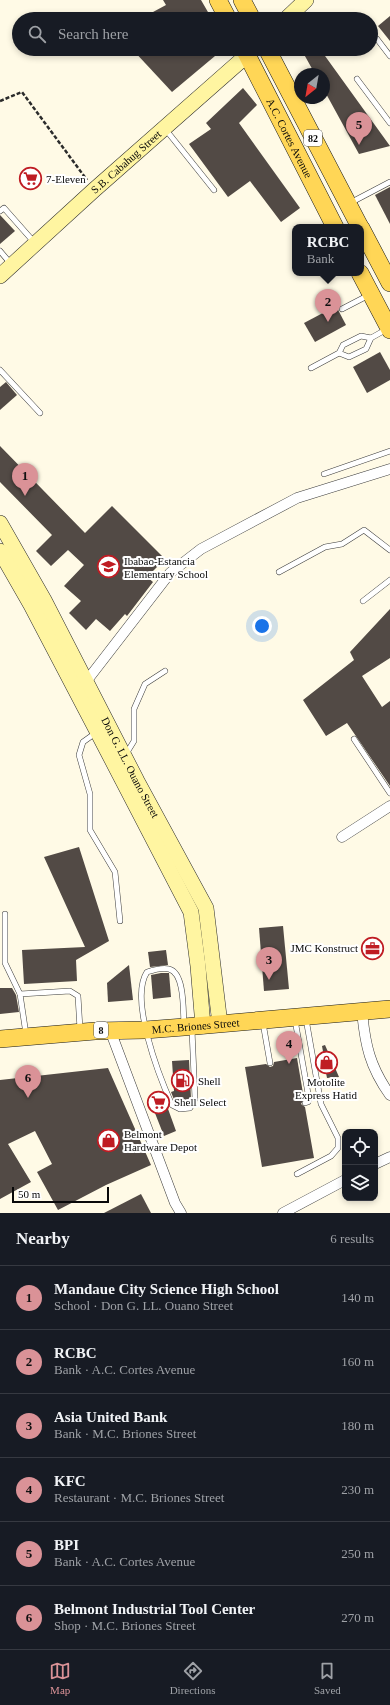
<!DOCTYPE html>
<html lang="en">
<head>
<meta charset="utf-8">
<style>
  body { margin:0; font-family:Georgia,serif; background:#20242c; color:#f1f3f6 }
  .controls { position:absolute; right:12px; bottom:12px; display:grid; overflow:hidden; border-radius:8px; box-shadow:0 2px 6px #0003 }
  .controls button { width:36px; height:36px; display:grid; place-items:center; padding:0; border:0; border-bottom:1px solid #363941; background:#171b24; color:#f1f3f6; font:20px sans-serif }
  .compass { position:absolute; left:294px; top:68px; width:36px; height:36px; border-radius:50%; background:#171b24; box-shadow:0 2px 6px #0003; rotate:211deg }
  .scale { position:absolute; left:12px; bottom:10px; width:97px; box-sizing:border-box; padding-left:4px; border:2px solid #090909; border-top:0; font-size:11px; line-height:14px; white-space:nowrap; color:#090909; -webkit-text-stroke:3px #fff; paint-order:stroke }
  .you { position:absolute; left:262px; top:626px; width:14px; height:14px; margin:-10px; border:3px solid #fff; border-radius:50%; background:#1a73e8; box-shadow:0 0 0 6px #1a73e833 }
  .badge { display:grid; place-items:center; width:26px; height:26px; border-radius:50%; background:#da9297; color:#111; font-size:13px; font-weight:700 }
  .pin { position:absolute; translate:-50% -33px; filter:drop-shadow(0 1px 2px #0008) }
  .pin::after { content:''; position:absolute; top:21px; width:14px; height:12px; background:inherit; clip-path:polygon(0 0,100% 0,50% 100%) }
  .popup { position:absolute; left:292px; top:224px; width:72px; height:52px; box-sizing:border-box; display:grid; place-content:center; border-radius:8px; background:#171b24; filter:drop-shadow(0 1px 3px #0005); font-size:13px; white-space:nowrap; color:#9ea1a6 }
  .popup b { font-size:15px; color:#f1f3f6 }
  .popup::after { content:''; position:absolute; left:50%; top:100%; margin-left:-8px; border:8px solid transparent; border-top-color:#171b24 }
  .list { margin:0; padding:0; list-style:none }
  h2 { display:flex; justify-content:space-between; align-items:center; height:52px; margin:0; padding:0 16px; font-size:17px }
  h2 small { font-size:13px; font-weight:400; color:#9ea1a6 }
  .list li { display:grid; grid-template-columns:26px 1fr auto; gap:12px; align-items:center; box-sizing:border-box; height:64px; padding:0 16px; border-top:1px solid #363941 }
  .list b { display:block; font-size:15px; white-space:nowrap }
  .list p { margin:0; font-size:13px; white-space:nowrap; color:#9ea1a6 }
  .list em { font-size:13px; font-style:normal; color:#9ea1a6 }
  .icon { flex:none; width:22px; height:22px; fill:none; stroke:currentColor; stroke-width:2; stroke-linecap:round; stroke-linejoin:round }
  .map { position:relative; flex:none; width:390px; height:1213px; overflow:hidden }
  .search { position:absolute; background:#171b24; box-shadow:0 2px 6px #0003; left:12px; right:12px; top:12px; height:44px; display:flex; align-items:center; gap:10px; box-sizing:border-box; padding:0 14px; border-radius:22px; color:#9ea1a6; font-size:15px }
  .sheet { height:436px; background:#171b24 }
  nav { display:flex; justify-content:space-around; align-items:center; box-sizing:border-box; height:56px; border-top:1px solid #363941; background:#171b24; font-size:11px; color:#9ea1a6 }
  nav a { display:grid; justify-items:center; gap:2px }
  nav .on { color:#da9297 }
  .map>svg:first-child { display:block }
</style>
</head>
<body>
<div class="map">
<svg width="390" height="1213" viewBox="0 0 390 1213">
  <rect width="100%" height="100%" fill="#fffae6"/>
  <!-- building -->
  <g fill="#524a45">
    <path d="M163,0h38l11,19h-72l26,-14z"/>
    <path d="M390,16v25l-12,-15z"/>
    <path d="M132,49h78l5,7 -43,36z"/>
    <path d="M301,49h19l70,97 -31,8 -35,-64v-16h-9z"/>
    <path d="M243,88l14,17 -18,18 61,85 -19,14 -31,-41 -22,16 -39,-53 22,-15 -5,-6z"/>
    <path d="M390,187v37l-15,-29z"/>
    <path d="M0,215l15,16 -15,13z"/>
    <path d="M336,306l10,19 -31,17 -11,-19z"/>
    <path d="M380,352l10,18v10l-23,13 -14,-26z"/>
    <path d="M6,382l11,13 -17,15v-23z"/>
    <path d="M0,446l85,87 27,-27 53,53 -18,18 6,5 -26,34 -2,-2 -15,17 -14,-12 -10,11 -17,-17 12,-12 -17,-15 20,-21 -16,-15 -17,16 -15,-15 16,-16 -52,-53z"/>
    <path d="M390,609v49l-28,18 20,31 8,-6v85l-43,-63 -21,13 -23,-36 51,-40 -4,-8z"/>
    <path d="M79,847l30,94 -33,19 1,21 -53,3 -2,-34 63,-3 -41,-90z"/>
    <path d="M283,926l6,63 -25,2 -5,-63z"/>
    <path d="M166,950l2,15 -18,2 -2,-15z"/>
    <path d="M129,965l4,35 -25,2 -1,-19z"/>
    <path d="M161,973h8l2,24 -18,2 -2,-24z"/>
    <path d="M0,988h12l4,7 3,17 -19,2z"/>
    <path d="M325,1045l14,32 -12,1 -2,-10h-6l-2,-11h7l-2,-11z"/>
    <path d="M297,1058l7,41 -3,5 4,3 9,51 -52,9 -17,-100 21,-3 4,3 3,-1 1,-4z"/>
    <path d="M189,1060l2,38 -2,3 -14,1 -4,-10 3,-1 -2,-30z"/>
    <path d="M108,1068l43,97 -45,20 -48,25 -21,-38 15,-8 -17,-33 -27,13 23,38 -31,17v-119z"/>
    <path d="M163,1095l13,36 -12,5 -13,-33 -4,1v-3z"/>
    <path d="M141,1194l10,19h-47z"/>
  </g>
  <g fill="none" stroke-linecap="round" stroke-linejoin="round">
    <defs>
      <g id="lane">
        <path d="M377,39l13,17"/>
        <path d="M357,79l33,44"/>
        <path d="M166,130l48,60"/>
        <path d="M350,203l40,-21"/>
        <path d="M0,211l4,-3 30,34"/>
        <path d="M0,251l11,13"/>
        <path d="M342,309l27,-14"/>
        <path d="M339,353l10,4 17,-8 5,-11"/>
        <path d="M311,368l28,-15 4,-8 18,-9 10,2 16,-9"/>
        <path d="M0,370l40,43"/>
        <path d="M324,474l66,-23"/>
        <path d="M279,572l46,-25 17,-3 22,-14 26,20"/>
        <path d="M363,601l27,-21"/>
        <path d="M97,732l-14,10 -4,13 11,39v36l25,42 5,49"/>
        <path d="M354,739l36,54"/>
        <path d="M126,754l8,-13v-32l11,-25 20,-13"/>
        <path d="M5,914v49l15,31 50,-3 8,5 2,33"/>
        <path d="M20,994l6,40"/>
        <path d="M295,1020l14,79 -1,3 -3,1"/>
        <path d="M263,1023l7,40"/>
        <path d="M184,1025c-1,-14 1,-52 -15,-56 -7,-2 -16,1 -22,3 -18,27 12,104 25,133l8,4 10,-1 5,-9 -3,-69"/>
        <path d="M297,1174l34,-18 7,-8v-10l-17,-34 -15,-85"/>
      </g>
      <g id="street">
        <path d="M85,683l85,-110 31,-24 96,-51 93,-29"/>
        <path d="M342,837l48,-31"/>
        <path d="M362,1011c3,34 8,56 28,84"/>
        <path d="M110,1030l65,173 6,10"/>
        <path d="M375,1164l15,-7"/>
        <path d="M283,1213l62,-33"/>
      </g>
      <g id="secondary">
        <path d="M286,19l20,-19"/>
        <path id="s1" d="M0,276l94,-86 160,-141"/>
        <path id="s2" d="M0,523l44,77 93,181 69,127 14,116"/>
        <path d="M0,551l31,54 66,126 94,181 7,54 5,60"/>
      </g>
      <g id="primary">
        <path d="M218,0l10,19"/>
        <path d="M242,0l10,19"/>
        <path id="s3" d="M244,49l91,178"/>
        <path d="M267,49l93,178"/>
        <path d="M361,228l29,55"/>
        <path d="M360,273l30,57"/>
        <path id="s4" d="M0,1039l95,-8 50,-1 39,-3 206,-18"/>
      </g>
    </defs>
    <!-- lane casing -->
    <use href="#lane" stroke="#3c3c3c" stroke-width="6"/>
    <!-- street casing -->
    <use href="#street" stroke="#3c3c3c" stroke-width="11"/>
    <!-- secondary casing -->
    <use href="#secondary" stroke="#2b2b2b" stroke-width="16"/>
    <!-- primary casing -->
    <use href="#primary" stroke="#1a1a1a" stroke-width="18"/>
    <!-- path -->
    <path stroke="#2b2b2b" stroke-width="2.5" stroke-dasharray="4 2" stroke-linecap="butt" d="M0,101l22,-9 65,88"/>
    <!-- lane -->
    <use href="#lane" stroke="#fff" stroke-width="5"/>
    <!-- street -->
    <use href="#street" stroke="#fff" stroke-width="10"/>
    <!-- secondary -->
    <use href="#secondary" stroke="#fff5a1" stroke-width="15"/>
    <!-- primary -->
    <use href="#primary" stroke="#ffd656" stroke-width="17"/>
  </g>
  <!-- icons -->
  <defs>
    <symbol id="supermarket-ring" viewBox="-11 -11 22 22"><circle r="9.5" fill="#fff" stroke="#bf1c23" stroke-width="1.5"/><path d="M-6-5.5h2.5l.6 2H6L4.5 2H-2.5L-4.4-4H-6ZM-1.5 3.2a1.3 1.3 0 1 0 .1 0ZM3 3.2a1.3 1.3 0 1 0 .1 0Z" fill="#bf1c23"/></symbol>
    <symbol id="school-ring" viewBox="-11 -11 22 22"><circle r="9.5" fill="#fff" stroke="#bf1c23" stroke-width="1.5"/><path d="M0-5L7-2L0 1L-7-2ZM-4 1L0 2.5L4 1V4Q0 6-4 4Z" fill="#bf1c23"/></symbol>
    <symbol id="office-ring" viewBox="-11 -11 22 22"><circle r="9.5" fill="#fff" stroke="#bf1c23" stroke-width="1.5"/><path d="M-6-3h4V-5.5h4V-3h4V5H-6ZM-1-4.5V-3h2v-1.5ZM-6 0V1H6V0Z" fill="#bf1c23"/></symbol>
    <symbol id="shop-ring" viewBox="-11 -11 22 22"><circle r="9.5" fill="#fff" stroke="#bf1c23" stroke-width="1.5"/><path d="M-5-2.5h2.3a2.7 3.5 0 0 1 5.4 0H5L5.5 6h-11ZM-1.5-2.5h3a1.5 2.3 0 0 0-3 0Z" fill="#bf1c23"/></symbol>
    <symbol id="fuel-ring" viewBox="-11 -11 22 22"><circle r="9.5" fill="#fff" stroke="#bf1c23" stroke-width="1.5"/><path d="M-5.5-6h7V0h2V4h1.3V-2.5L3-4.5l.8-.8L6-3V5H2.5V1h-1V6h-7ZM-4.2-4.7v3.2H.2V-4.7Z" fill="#bf1c23"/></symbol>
  </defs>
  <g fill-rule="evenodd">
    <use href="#supermarket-ring" x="18" y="166" width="25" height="25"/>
    <use href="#school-ring" x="96" y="554" width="25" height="25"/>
    <use href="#office-ring" x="360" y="936" width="25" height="25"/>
    <use href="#shop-ring" x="314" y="1050" width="25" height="25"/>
    <use href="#fuel-ring" x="170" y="1068" width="25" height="25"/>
    <use href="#supermarket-ring" x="146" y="1090" width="25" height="25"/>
    <use href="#shop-ring" x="96" y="1128" width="25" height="25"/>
  </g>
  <g text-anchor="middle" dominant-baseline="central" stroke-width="4" stroke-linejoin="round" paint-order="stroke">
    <!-- shield labels -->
    <g fill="#fff" stroke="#535353" stroke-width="1">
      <rect x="304" y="130" width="18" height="16" rx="3"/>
      <rect x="94" y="1022" width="14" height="16" rx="3"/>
    </g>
    <g font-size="10" font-weight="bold" fill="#090909">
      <text x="313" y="138">82</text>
      <text x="101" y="1030">8</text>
    </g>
    <!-- street labels -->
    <g font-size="11" fill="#090909" stroke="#fff">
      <text stroke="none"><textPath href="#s3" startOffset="100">A.C. Cortes Avenue</textPath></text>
      <text stroke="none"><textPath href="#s1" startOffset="170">S.B. Cabahug Street</textPath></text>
      <text stroke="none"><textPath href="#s2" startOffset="277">Don G. LL. Ouano Street</textPath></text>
      <text stroke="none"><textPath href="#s4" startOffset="196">M.C. Briones Street</textPath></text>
    </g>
    <!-- poi labels -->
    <g font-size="11" fill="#090909" stroke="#fff" text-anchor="start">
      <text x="46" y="179">7-Eleven</text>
      <text x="124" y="561">Ibabao-Estancia<tspan x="124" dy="13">Elementary School</tspan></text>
      <text x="358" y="948" text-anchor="end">JMC Konstruct</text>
      <text x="198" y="1081">Shell</text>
      <text x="326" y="1082" text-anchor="middle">Motolite<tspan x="326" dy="13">Express Hatid</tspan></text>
      <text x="174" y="1102">Shell Select</text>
      <text x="124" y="1134">Belmont<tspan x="124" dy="13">Hardware Depot</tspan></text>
    </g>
  </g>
</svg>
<div class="controls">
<button><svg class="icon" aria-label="locate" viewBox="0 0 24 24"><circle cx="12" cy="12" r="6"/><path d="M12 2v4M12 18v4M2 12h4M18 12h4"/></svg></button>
<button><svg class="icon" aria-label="layers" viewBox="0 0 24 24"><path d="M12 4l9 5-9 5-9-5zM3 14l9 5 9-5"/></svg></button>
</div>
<svg class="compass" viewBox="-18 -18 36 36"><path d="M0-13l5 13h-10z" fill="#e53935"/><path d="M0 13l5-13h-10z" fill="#9ea1a6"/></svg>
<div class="scale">50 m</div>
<div class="you"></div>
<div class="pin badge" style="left:25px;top:496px">1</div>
<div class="pin badge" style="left:328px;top:322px">2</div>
<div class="popup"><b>RCBC</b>Bank</div>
<div class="pin badge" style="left:269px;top:980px">3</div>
<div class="pin badge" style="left:289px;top:1064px">4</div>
<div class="pin badge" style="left:359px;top:145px">5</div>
<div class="pin badge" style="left:28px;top:1098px">6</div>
<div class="search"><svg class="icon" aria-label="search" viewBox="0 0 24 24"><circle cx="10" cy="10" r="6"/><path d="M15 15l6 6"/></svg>Search here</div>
</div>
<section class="sheet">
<h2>Nearby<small>6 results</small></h2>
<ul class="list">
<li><span class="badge">1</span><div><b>Mandaue City Science High School</b><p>School · Don G. LL. Ouano Street</p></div><em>140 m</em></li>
<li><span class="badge">2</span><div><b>RCBC</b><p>Bank · A.C. Cortes Avenue</p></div><em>160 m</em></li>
<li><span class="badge">3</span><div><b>Asia United Bank</b><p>Bank · M.C. Briones Street</p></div><em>180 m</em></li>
<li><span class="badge">4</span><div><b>KFC</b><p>Restaurant · M.C. Briones Street</p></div><em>230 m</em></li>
<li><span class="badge">5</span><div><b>BPI</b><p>Bank · A.C. Cortes Avenue</p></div><em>250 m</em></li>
<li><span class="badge">6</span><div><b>Belmont Industrial Tool Center</b><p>Shop · M.C. Briones Street</p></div><em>270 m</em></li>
</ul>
</section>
<nav>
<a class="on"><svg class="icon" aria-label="map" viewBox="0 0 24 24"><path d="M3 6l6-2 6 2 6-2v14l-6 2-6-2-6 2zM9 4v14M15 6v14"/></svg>Map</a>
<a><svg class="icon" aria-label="directions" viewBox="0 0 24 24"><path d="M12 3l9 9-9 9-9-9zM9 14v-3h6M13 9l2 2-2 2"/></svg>Directions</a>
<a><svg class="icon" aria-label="saved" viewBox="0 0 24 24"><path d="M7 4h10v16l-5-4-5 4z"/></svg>Saved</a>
</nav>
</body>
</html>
